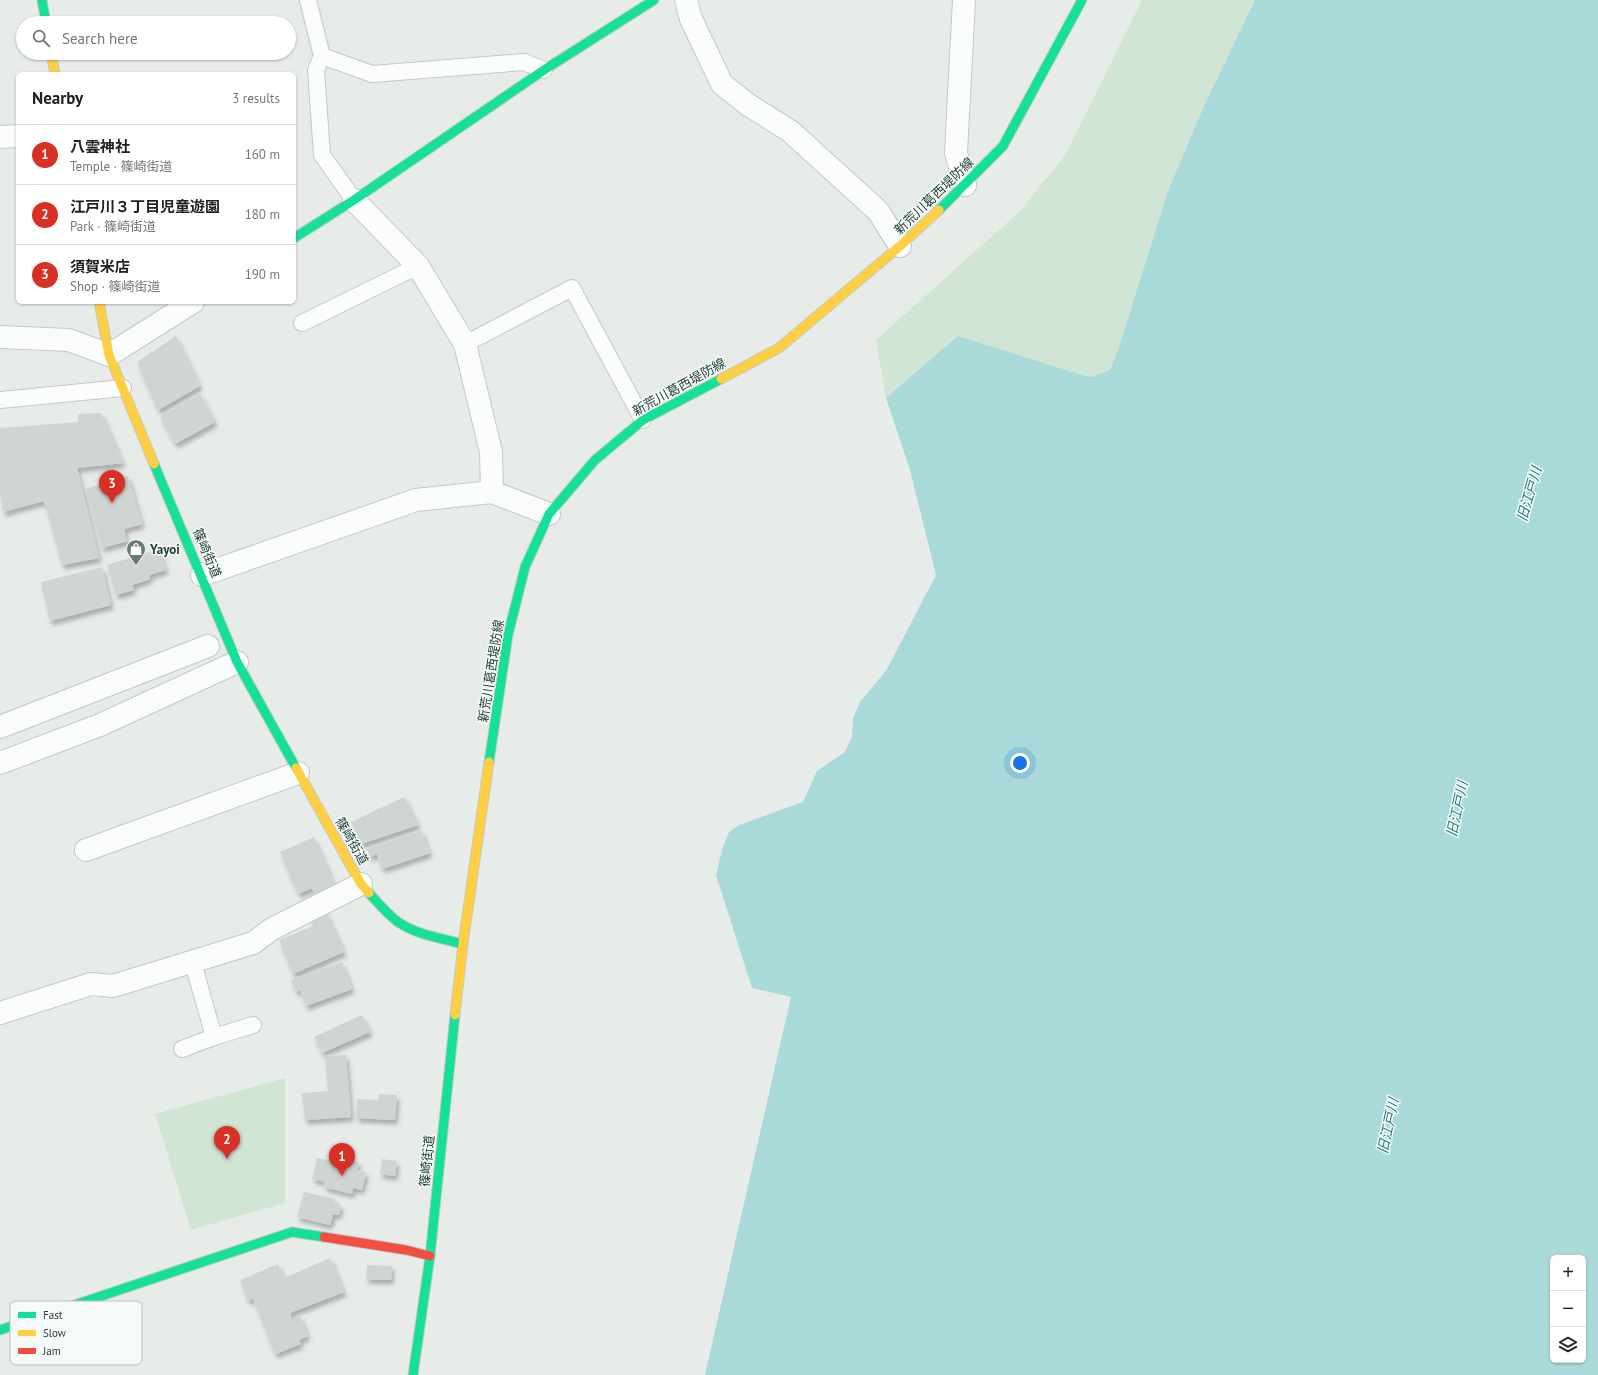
<!DOCTYPE html>
<html lang="en">
<head>
<meta charset="utf-8">
<style>
  body { margin:0; font-family:"PT Sans","Noto Sans JP",sans-serif; background:#f6f6f6; color:#222 }
  .controls { position:absolute; right:12px; bottom:12px; display:grid; overflow:hidden; border-radius:6px; box-shadow:0 1px 3px #0004 }
  .controls button { width:36px; height:36px; display:grid; place-items:center; padding:0; border:0; border-bottom:1px solid #e0e0e0; background:#fff; color:#222; font:20px sans-serif }
  .you { position:absolute; left:1020px; top:763px; width:14px; height:14px; margin:-10px; border:3px solid #fff; border-radius:50%; background:#1a73e8; box-shadow:0 0 0 6px #1a73e833 }
  .badge { display:grid; place-items:center; width:26px; height:26px; border-radius:50%; background:#d93025; color:#fff; font-size:13px; font-weight:700 }
  .pin { position:absolute; translate:-50% -33px; filter:drop-shadow(0 1px 2px #0008) }
  .pin::after { content:''; position:absolute; top:21px; width:14px; height:12px; background:inherit; clip-path:polygon(0 0,100% 0,50% 100%) }
  .list { margin:0; padding:0; list-style:none }
  h2 { display:flex; justify-content:space-between; align-items:center; height:52px; margin:0; padding:0 16px; font-size:17px }
  h2 small { font-size:13px; font-weight:400; color:#767676 }
  .list li { display:grid; grid-template-columns:26px 1fr auto; gap:12px; align-items:center; box-sizing:border-box; height:60px; padding:0 16px; border-top:1px solid #e0e0e0 }
  .list b { display:block; font-size:15px; white-space:nowrap }
  .list p { margin:0; font-size:13px; white-space:nowrap; color:#767676 }
  .list em { font-size:13px; font-style:normal; color:#767676 }
  .icon { flex:none; width:22px; height:22px; fill:none; stroke:currentColor; stroke-width:2; stroke-linecap:round; stroke-linejoin:round }
  .map { position:relative; flex:none; width:1598px; height:1375px; overflow:hidden }
  .search { position:absolute; background:#fff; box-shadow:0 1px 3px #0004; left:16px; top:16px; width:280px; height:44px; display:flex; align-items:center; gap:10px; box-sizing:border-box; padding:0 14px; border-radius:22px; color:#767676; font-size:15px }
  .panel { position:absolute; background:#fff; box-shadow:0 1px 3px #0004; left:16px; top:72px; width:280px; height:232px; border-radius:6px }
  .map>svg:first-child { display:block }
</style>
</head>
<body>
<div class="map">
<svg width="1598" height="1375" viewBox="0 0 1598 1375">
  <defs>
    <filter id="shadow"><feDropShadow dx="2.5" dy="4.5" stdDeviation="2" flood-color="#0004"/></filter>
  </defs>
  <rect width="100%" height="100%" fill="#e7ece9"/>
  <!-- green -->
  <g fill="#d1e5d4">
    <path d="M1142,0h113l-52,108 -35,83 -50,159 -8,20 -18,7 -10,-2 -124,-39 -72,62 -10,-58 143,-128 47,-58z"/>
    <path d="M285,1078v125l-94,27 -36,-116z"/>
  </g>
  <!-- water -->
  <path fill="#a9d9d8" fill-rule="evenodd" d="M1255,0h343v1375h-893l86,-378 -39,-9 -36,-113 6,-25 7,-18 10,-7 64,-23 14,-31 28,-19 7,-15 1,-18 7,-17 26,-31 50,-96 -26,-105 -24,-72 72,-62 124,39 10,2 18,-7 8,-20 50,-159 35,-83zM1553,1258h30v102h-30z"/>
  <!-- building -->
  <g fill="#d0d5d2" filter="url(#shadow)">
    <path d="M176,336l24,50 -42,24 -21,-48z"/>
    <path d="M200,394l15,28 -40,22 -15,-28z"/>
    <path d="M101,413l22,50 -46,5 22,90 -37,7 -18,-64 -41,11 -3,-21v-63l78,-6v-8z"/>
    <path d="M128,476l14,48 -18,5 3,12 -25,7 -17,-59z"/>
    <path d="M159,549l7,21 -17,5 1,4 -18,6 2,5 -18,5 -9,-30z"/>
    <path d="M102,567l9,38 -61,16 -9,-39z"/>
    <path d="M404,797l14,28 -57,19 -10,-22z"/>
    <path d="M421,830l9,23 -48,16 -5,-15 -7,3 -3,-8z"/>
    <path d="M314,837l21,49 -20,9 -3,-7 -14,6 -18,-42z"/>
    <path d="M326,912l18,40 -51,22 -14,-34 34,-14 -3,-6z"/>
    <path d="M342,962l10,27 -46,17 -6,-16 -4,2 -5,-12z"/>
    <path d="M362,1015l8,17 -48,21 -8,-16z"/>
    <path d="M346,1055l5,62 -46,3 -3,-27 26,-2 -3,-35z"/>
    <path d="M379,1094l18,1 -2,25 -39,-2 1,-19 21,1z"/>
    <path d="M329,1155l30,7 -2,8 9,2 -4,18 -9,-2 -1,6 -28,-7 1,-5 -13,-3 5,-21 12,2z"/>
    <path d="M382,1159l15,2 -2,15 -15,-2z"/>
    <path d="M304,1192l31,7 -1,4 7,2 -2,10 -6,-1 -3,11 -33,-8z"/>
    <path d="M330,1258l14,34 -54,21 2,7 8,-4 8,20 -9,4 2,4 -26,10 -22,-56 -5,3 -8,-21 38,-16 6,14z"/>
    <path d="M367,1265l25,1 -1,14 -25,-1z"/>
  </g>
  <g fill="none" stroke-linecap="round" stroke-linejoin="round">
    <defs>
      <g id="lane">
        <path d="M308,0l14,56 -6,14 6,85 32,45"/>
        <path d="M322,56l50,18 152,-12 20,8"/>
        <path d="M302,323l116,-57"/>
        <path d="M465,344l107,-56 71,132"/>
        <path d="M0,400l123,-12"/>
        <path d="M214,1037l39,-12"/>
        <path d="M182,1049l32,-12 -21,-74"/>
      </g>
      <g id="street">
        <path d="M686,0l5,19 31,65 25,20 43,27 88,80 22,35"/>
        <path d="M964,0l-8,153 9,32"/>
        <path d="M0,137l18,-1"/>
        <path d="M354,200l64,66 47,78 26,108 1,40"/>
        <path d="M0,337l69,3 40,15 84,-53"/>
        <path d="M202,575l214,-75 76,-8 57,22"/>
        <path d="M0,727l208,-81"/>
        <path d="M0,763l100,-38 137,-63"/>
        <path d="M86,850l212,-77"/>
        <path d="M0,1013l91,-29 22,2 140,-43 19,-14 89,-45"/>
      </g>
      <g id="fast">
        <path d="M42,0l4,23"/>
        <path d="M939,210l64,-64 79,-146"/>
        <path d="M294,238l60,-38 190,-130 110,-70"/>
        <path d="M154,464l83,198 59,106"/>
        <path d="M489,762l19,-127 17,-68 24,-53 46,-54 48,-40 78,-41"/>
        <path d="M369,893c9,10 18,21 29,29 19,13 43,16 65,22"/>
        <path d="M0,1330l292,-98 32,5"/>
        <path d="M413,1375l17,-119 25,-241"/>
      </g>
      <g id="slow">
        <path d="M51,53l4,21"/>
        <path d="M99,302l10,53 45,109"/>
        <path d="M721,379l58,-31 121,-102 39,-36"/>
        <path d="M296,768l65,116 8,9"/>
        <path d="M455,1015l8,-71 26,-182"/>
      </g>
      <path id="jam" d="M324,1237l82,13 24,6"/>
    </defs>
    <!-- lane casing -->
    <use href="#lane" stroke="#c4c9c6" stroke-width="18"/>
    <!-- street casing -->
    <use href="#street" stroke="#c4c9c6" stroke-width="24"/>
    <!-- fast casing -->
    <use href="#fast" stroke="#c3cac6" stroke-width="11"/>
    <!-- slow casing -->
    <use href="#slow" stroke="#c3cac6" stroke-width="11"/>
    <!-- jam casing -->
    <use href="#jam" stroke="#c3cac6" stroke-width="11"/>
    <!-- lane -->
    <use href="#lane" stroke="#fbfcfc" stroke-width="16"/>
    <!-- street -->
    <use href="#street" stroke="#fbfcfc" stroke-width="22"/>
    <!-- fast -->
    <use href="#fast" stroke="#16e098" stroke-width="9"/>
    <!-- slow -->
    <use href="#slow" stroke="#ffcf43" stroke-width="9"/>
    <!-- jam -->
    <use href="#jam" stroke="#f24e42" stroke-width="9"/>
  </g>
  <!-- icons -->
  <defs>
    <symbol id="shop-pin" viewBox="-11 -11 22 30"><path d="M0 17L-7.5 6A9.5 9.5 0 1 1 7.5 6Z" fill="#687c74" stroke="#f6faf8"/><path d="M-5-2.5h2.3a2.7 3.5 0 0 1 5.4 0H5L5.5 6h-11ZM-1.5-2.5h3a1.5 2.3 0 0 0-3 0Z" fill="#fff"/></symbol>
  </defs>
  <g fill-rule="evenodd">
    <use href="#shop-pin" x="125" y="538" width="22" height="30"/>
  </g>
  <g text-anchor="middle" dominant-baseline="central" stroke-width="3" stroke-linejoin="round" paint-order="stroke">
    <!-- street labels -->
    <g font-size="13" fill="#244035" stroke="#f6faf8">
      <text transform="translate(934 196) rotate(-44)">新荒川葛西堤防線</text>
      <text transform="translate(679 387) rotate(-29)">新荒川葛西堤防線</text>
      <text transform="translate(207 553) rotate(67)">篠崎街道</text>
      <text transform="translate(491 671) rotate(-81)">新荒川葛西堤防線</text>
      <text transform="translate(352 841) rotate(60)">篠崎街道</text>
      <text transform="translate(427 1161) rotate(-84)">篠崎街道</text>
    </g>
    <!-- poi labels -->
    <g font-size="13" font-weight="bold" fill="#244035" stroke="#f6faf8" text-anchor="start">
      <text x="150" y="549">Yayoi</text>
    </g>
    <!-- water labels -->
    <g font-size="14" font-style="italic" fill="#1f7a7c" stroke="#f6faf8">
      <text transform="translate(1529 494) rotate(-74)">旧江戸川</text>
      <text transform="translate(1457 809) rotate(-78)">旧江戸川</text>
      <text transform="translate(1388 1126) rotate(-78)">旧江戸川</text>
    </g>
  </g>
  <!-- legend -->
  <rect x="10" y="1301" width="132" height="64" rx="6" fill="#f6faf8" stroke="#b7c2be" stroke-width="1"/>
  <rect x="18" y="1312" width="18" height="6" fill="#16e098"/>
  <rect x="18" y="1330" width="18" height="6" fill="#ffcf43"/>
  <rect x="18" y="1348" width="18" height="6" fill="#f24e42"/>
  <g font-size="11" fill="#244035">
    <text x="43" y="1319">Fast</text>
    <text x="43" y="1337">Slow</text>
    <text x="43" y="1355">Jam</text>
  </g>
</svg>
<div class="controls">
<button>+</button>
<button>−</button>
<button><svg class="icon" aria-label="layers" viewBox="0 0 24 24"><path d="M12 4l9 5-9 5-9-5zM3 14l9 5 9-5"/></svg></button>
</div>
<div class="you"></div>
<div class="pin badge" style="left:342px;top:1176px">1</div>
<div class="pin badge" style="left:227px;top:1159px">2</div>
<div class="pin badge" style="left:112px;top:503px">3</div>
<div class="search"><svg class="icon" aria-label="search" viewBox="0 0 24 24"><circle cx="10" cy="10" r="6"/><path d="M15 15l6 6"/></svg>Search here</div>
<section class="panel">
<h2>Nearby<small>3 results</small></h2>
<ul class="list">
<li><span class="badge">1</span><div><b>八雲神社</b><p>Temple · 篠崎街道</p></div><em>160 m</em></li>
<li><span class="badge">2</span><div><b>江戸川３丁目児童遊園</b><p>Park · 篠崎街道</p></div><em>180 m</em></li>
<li><span class="badge">3</span><div><b>須賀米店</b><p>Shop · 篠崎街道</p></div><em>190 m</em></li>
</ul>
</section>
</div>
</body>
</html>
